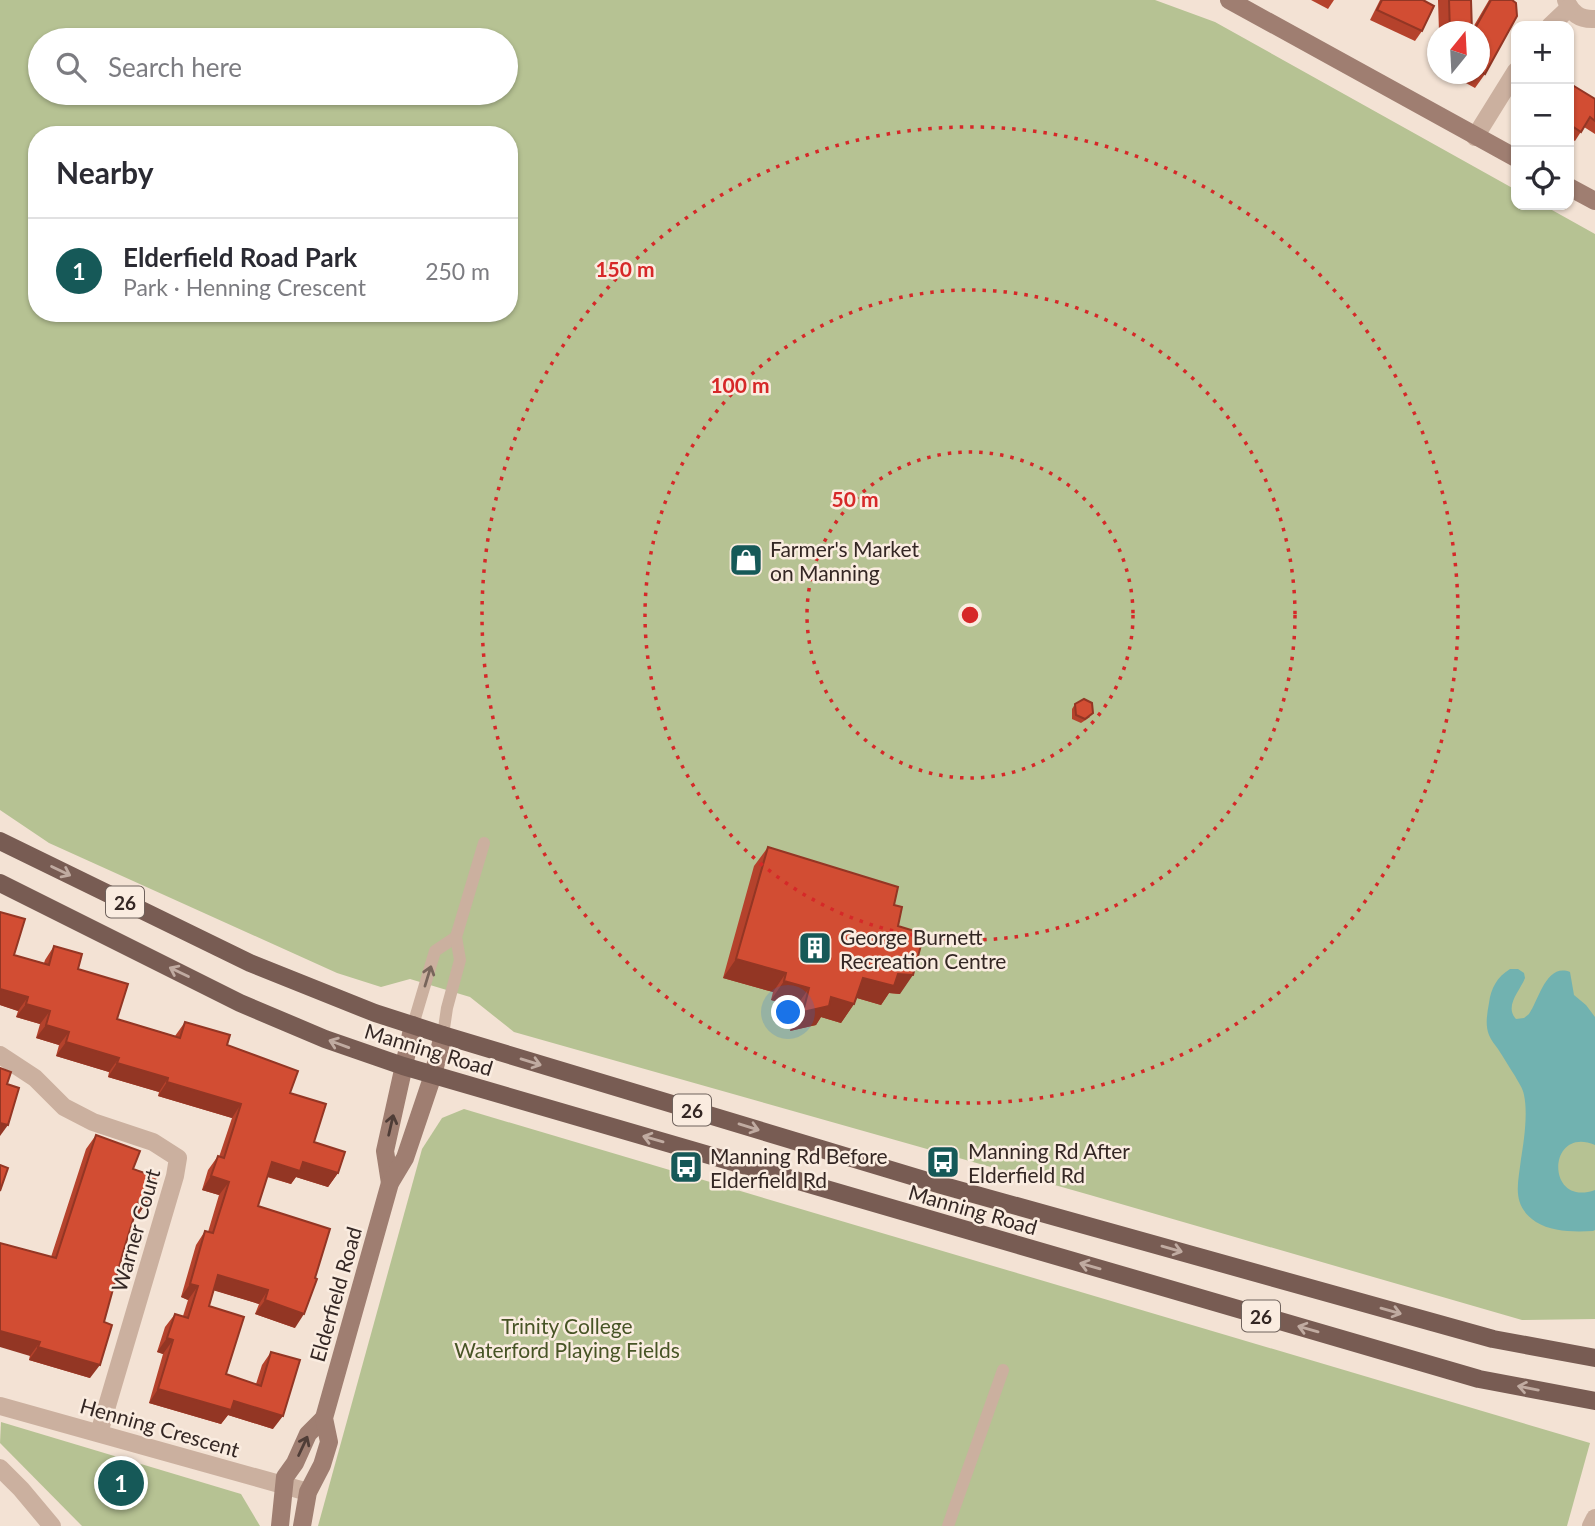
<!DOCTYPE html>
<html lang="en">
<head>
<meta charset="utf-8">
<style>
  body { margin:0; font-family:Lato,sans-serif; background:#f7f7f7; color:#2b2b33 }
  .controls { position:absolute; right:21px; top:21px; display:grid; overflow:hidden; border-radius:14px; box-shadow:0 2px 5px #0004 }
  .controls button { width:63px; height:63px; display:grid; place-items:center; padding:0; border:0; border-bottom:2px solid #e1e1e2; background:#fff; color:#2b2b33; font:35px sans-serif }
  .compass { position:absolute; left:1427px; top:21px; width:63px; height:63px; border-radius:50%; background:#fff; box-shadow:0 2px 5px #0004; rotate:18deg }
  .you { position:absolute; left:789px; top:1013px; width:24px; height:24px; margin:-18px; border:5px solid #fff; border-radius:50%; background:#1a73e8; box-shadow:0 0 0 10px #1a73e833 }
  .badge { display:grid; place-items:center; width:46px; height:46px; border-radius:50%; background:#165958; color:#fff; font-size:23px; font-weight:700 }
  .pin { position:absolute; translate:-50% -50%; border:4px solid #fff; box-shadow:0 2px 7px #0006 }
  .list { margin:0; padding:0; list-style:none }
  h2 { display:flex; justify-content:space-between; align-items:center; height:91px; margin:0; padding:0 28px; font-size:30px }
  h2 small { font-size:23px; font-weight:400; color:#7c7c81 }
  .list li { display:grid; grid-template-columns:46px 1fr auto; gap:21px; align-items:center; box-sizing:border-box; height:105px; padding:0 28px; border-top:2px solid #e1e1e2 }
  .list b { display:block; font-size:26px; white-space:nowrap }
  .list p { margin:0; font-size:23px; white-space:nowrap; color:#7c7c81 }
  .list em { font-size:23px; font-style:normal; color:#7c7c81 }
  .icon { flex:none; width:38px; height:38px; fill:none; stroke:currentColor; stroke-width:2; stroke-linecap:round; stroke-linejoin:round }
  .map { position:relative; flex:none; width:1595px; height:1526px; overflow:hidden }
  .search { position:absolute; background:#fff; box-shadow:0 2px 5px #0004; left:28px; top:28px; width:490px; height:77px; display:flex; align-items:center; gap:18px; box-sizing:border-box; padding:0 24px; border-radius:38px; color:#7c7c81; font-size:26px }
  .panel { position:absolute; background:#fff; box-shadow:0 2px 5px #0004; left:28px; top:126px; width:490px; height:196px; border-radius:28px }
  .map>svg:first-child { display:block }
</style>
</head>
<body>
<div class="map">
<svg width="1595" height="1526" viewBox="0 0 1595 1526">
  <rect width="100%" height="100%" fill="#f3e2d4"/>
  <!-- green -->
  <g fill="#b6c293" fill-rule="evenodd">
    <path d="M0,0h1155l60,22 301,168v15h27l52,29v1085l-73,1 -432,-125 -576,-163 -44,-35 -60,-18 -29,8 -44,-14 -288,-130 -49,-33zM40,40h466v53h-466zM37,135h472v178h-472z"/>
    <path d="M464,1109l1126,334 -23,83h-1249l104,-377 20,-31z"/>
    <path d="M1,1422l240,72 19,32h-178l-82,-83z"/>
  </g>
  <!-- water -->
  <path fill="#71b2b0" d="M1510,969h8l6,4 1,5c-5,13 -21,28 -9,41l8,-1 5,-4c10,-14 17,-51 41,-42l4,23 12,10 9,12v128c-48,-20 -50,63 0,45v40l-2,1c-19,1 -41,1 -57,-9 -25,-17 -18,-37 -15,-63 3,-18 7,-46 3,-64 -1,-7 -6,-13 -9,-19 -6,-9 -11,-18 -17,-27 -3,-4 -7,-9 -9,-14 -4,-10 -2,-21 0,-32 2,-15 8,-26 21,-34z"/>
  <g fill="none" stroke-linecap="round" stroke-linejoin="round">
    <!-- lane -->
    <g stroke="#cbb09f" stroke-width="12">
      <path d="M413,1025l22,-74 21,-14"/>
      <path d="M443,1035l4,-27 13,-48 -4,-23 28,-94"/>
      <path d="M948,1526l55,-156"/>
    </g>
    <!-- street -->
    <g stroke="#cbb09f" stroke-width="18">
      <path d="M1566,0c5,13 14,20 29,19"/>
      <path d="M1550,26l19,-18"/>
      <path d="M1475,137l41,-66"/>
      <path d="M0,1055l35,23 29,29 29,15 60,20 25,16 -3,18 -76,257"/>
      <path d="M0,1406l308,86"/>
      <path d="M0,1468l21,21 31,37"/>
      <path d="M1591,1526l4,-8"/>
    </g>
    <!-- secondary -->
    <g stroke="#9f7e71" stroke-width="18">
      <path d="M1229,0l287,158"/>
      <path d="M1569,187l26,14"/>
      <path d="M390,1183l-5,-32 28,-126"/>
      <path d="M280,1526l5,-49 10,-14 13,-29 16,-16"/>
      <path d="M302,1526l6,-34 14,-27 7,-23 -5,-24 66,-235 15,-25 28,-83 10,-40"/>
    </g>
    <!-- primary -->
    <g stroke="#785c53" stroke-width="18">
      <path d="M0,841l250,122 125,50 68,22 498,150 552,154 102,19"/>
      <path d="M0,883l240,120 85,36 78,27 1076,313 116,22"/>
    </g>
  </g>
  <!-- wall -->
  <g fill="#b5422c">
    <path d="M1311,0h23l-6,9z"/>
    <path d="M1380,0h43l-1,31 -7,10 -45,-21z"/>
    <path d="M1438,0h33l1,29 17,-29h23l-27,74 -10,14 -22,-12v-2h27v-42h-41z"/>
    <path d="M1569,83l26,16v35l-11,-7 -9,14 -6,-3z"/>
    <path d="M1075,704l15,13 -9,6 -9,-4v-10z"/>
    <path d="M768,847l126,58 4,21 2,68 -11,-1 -8,12 -24,-7 -3,6 -13,19 -20,-6 -5,8 -26,6 6,-24 -25,-7 2,-8 -50,-14 31,-112z"/>
    <path d="M0,912l14,43 30,8 1,-3 9,-14 24,23 39,50 58,17 10,-14 42,23 63,48 24,49 24,31 -10,14 -32,-10 -5,7 -24,-7 -9,29 37,122 -40,-14 4,-10 -45,-14 -5,16 17,68 30,10 6,-19 9,-13 2,77 -45,-14 -7,9 -72,-21 14,-49 -6,-2 8,-25 10,-13 8,2 5,-16 -7,-3 15,-52 9,-14 3,1 11,-37 -17,-5 6,-20 10,-14 1,1 13,-39 -74,-22 1,-4 -51,-15 1,-5 -53,-16 3,-11 -23,-7 4,-14 -24,-7 2,-6 -18,-6z"/>
    <path d="M96,1135l37,34 13,34 -9,14 -3,-1 -10,33 -20,73 -14,56 -61,-18 22,-103 35,-108z"/>
  </g>
  <!-- shaded-wall -->
  <g fill="#933624">
    <path d="M736,959l50,14 -13,19 -50,-14z"/>
    <path d="M898,974l15,1 -13,19 -11,-1 -8,12 -31,-9 13,-18z"/>
    <path d="M784,981l25,7 -13,19 -25,-7z"/>
    <path d="M0,989l28,8 -10,14 -18,-6z"/>
    <path d="M831,997l23,7 -13,19 -20,-6 -5,8 -26,6 13,-19z"/>
    <path d="M26,1004l24,7 -10,13 -24,-7z"/>
    <path d="M46,1025l23,7 -10,13 -23,-7z"/>
    <path d="M66,1042l53,16 -10,14 -53,-16z"/>
    <path d="M117,1063l51,15 -9,14 -51,-15z"/>
    <path d="M167,1082l74,22 -9,14 -74,-22z"/>
    <path d="M0,1123l8,2 -8,11z"/>
    <path d="M272,1162h31l35,11 -10,14 -32,-10 -5,7 -28,-9z"/>
    <path d="M211,1176l18,6 -10,13 -17,-5z"/>
    <path d="M139,1201l7,2 -9,14 -7,-3z"/>
    <path d="M218,1275l50,15 -9,14 -50,-15z"/>
    <path d="M190,1284l8,2 -10,14 -7,-3z"/>
    <path d="M265,1300l39,14 -9,14 -40,-14z"/>
    <path d="M0,1331l40,11 -10,14 -30,-9z"/>
    <path d="M167,1338l6,2 -10,14 -6,-2z"/>
    <path d="M38,1347l62,18 -10,13 -61,-18z"/>
    <path d="M158,1389l76,12 49,15 -10,13 -45,-14 -7,9 -72,-21z"/>
  </g>
  <!-- building -->
  <g fill="#d24d33" stroke="#933624" stroke-width="2">
    <path d="M1382,0h41l11,6 -12,25 -45,-21z"/>
    <path d="M1449,0h22l1,32h-22z"/>
    <path d="M1491,0h21l4,3 1,13 -32,58 -5,-3v-39h-7z"/>
    <path d="M1569,83l26,16v22l-5,-4 -9,15 -12,-8z"/>
    <path d="M1084,699l8,4 1,10 -8,6 -9,-4 -1,-11z"/>
    <path d="M768,847l130,40 -4,18 8,2 -4,19 26,8 -11,41 -15,-1 -4,12 -31,-8 -9,26 -23,-7 -2,9 -26,6 6,-24 -25,-7 2,-8 -50,-14z"/>
    <path d="M0,912l25,7 -11,36 35,10 5,-19 28,8 -4,15 50,15 -11,35 63,19 5,-16 45,13 -3,10 71,26 -8,22 36,11 -12,38 31,10 -7,21 -35,-11 -3,9 -28,-9 -14,44 72,23 -15,49 2,1 -13,35 -39,-14 3,-10 -50,-15 -9,31 35,11 -18,57 35,12 10,-34 29,8 -17,56 -49,-15 -3,9 -73,-21 15,-49 -6,-2 8,-24 13,4 10,-32 -8,-2 15,-53 8,2 16,-51 -18,-6 7,-20 6,2 17,-54 -74,-22 1,-4 -51,-15 2,-5 -53,-16 3,-10 -23,-7 4,-14 -24,-7 2,-7 -28,-8z"/>
    <path d="M0,1068l11,4 -4,12 12,4 -11,37 -8,-2z"/>
    <path d="M96,1135l44,16 -7,18 23,8 -10,26 -7,-2 -15,48 -20,73 8,3 -12,40 -62,-18 2,-5 -40,-11v-88l56,15z"/>
    <path d="M0,1165l8,3 -8,23z"/>
  </g>
  <!-- one-way arrows -->
  <defs><path id="oneway-shaft" d="M-6 0H5M1.5-3L5.5 0L1.5 3" fill="none" stroke-width="1.6" stroke-linecap="round" stroke-linejoin="round" transform="scale(1.75)"/></defs>
  <g stroke="#c0aba1">
    <use href="#oneway-shaft" transform="translate(61 871) rotate(26)"/>
    <use href="#oneway-shaft" transform="translate(179 972) rotate(-154)"/>
    <use href="#oneway-shaft" transform="translate(339 1044) rotate(-160)"/>
    <use href="#oneway-shaft" transform="translate(531 1062) rotate(17)"/>
    <use href="#oneway-shaft" transform="translate(749 1127) rotate(17)"/>
    <use href="#oneway-shaft" transform="translate(653 1139) rotate(-164)"/>
    <use href="#oneway-shaft" transform="translate(1172 1249) rotate(16)"/>
    <use href="#oneway-shaft" transform="translate(1090 1266) rotate(-164)"/>
    <use href="#oneway-shaft" transform="translate(1391 1311) rotate(16)"/>
    <use href="#oneway-shaft" transform="translate(1308 1329) rotate(-164)"/>
    <use href="#oneway-shaft" transform="translate(1528 1388) rotate(-169)"/>
  </g>
  <use stroke="#78655b" href="#oneway-shaft" transform="translate(428 976) rotate(-73)"/>
  <g stroke="#4f3d37">
    <use href="#oneway-shaft" transform="translate(391 1125) rotate(-77)"/>
    <use href="#oneway-shaft" transform="translate(303 1446) rotate(-65)"/>
  </g>
  <!-- distance rings -->
  <g fill="none" stroke="#d62828" stroke-width="3.5" stroke-dasharray="3.5 7">
    <circle cx="970" cy="615" r="163"/>
    <circle cx="970" cy="615" r="325"/>
    <circle cx="970" cy="615" r="488"/>
  </g>
  <!-- icons -->
  <defs>
    <symbol id="shop-square" viewBox="-11 -11 22 22"><rect x="-9" y="-9" width="18" height="18" rx="4" fill="#165958" stroke="#faece0"/><path d="M-5-2.5h2.3a2.7 3.5 0 0 1 5.4 0H5L5.5 6h-11ZM-1.5-2.5h3a1.5 2.3 0 0 0-3 0Z" fill="#fff"/></symbol>
    <symbol id="building-square" viewBox="-11 -11 22 22"><rect x="-9" y="-9" width="18" height="18" rx="4" fill="#165958" stroke="#faece0"/><path d="M-4-6H4V6H1V3H-1V6H-4ZM-2.5-4.3h1.7v1.8h-1.7ZM.8-4.3h1.7v1.8H.8ZM-2.5-1h1.7V.8h-1.7ZM.8-1h1.7V.8H.8Z" fill="#fff"/></symbol>
    <symbol id="bus-square" viewBox="-11 -11 22 22"><rect x="-9" y="-9" width="18" height="18" rx="4" fill="#165958" stroke="#faece0"/><path d="M-5-6H5V4H4V6H2V4H-2V6H-4V4H-5ZM-3.5-4V0h7V-4ZM-3.5 1.2v1.5H-2V1.2ZM2 1.2v1.5H3.5V1.2Z" fill="#fff"/></symbol>
  </defs>
  <g fill-rule="evenodd">
    <use href="#shop-square" x="727" y="541" width="38" height="38"/>
    <use href="#building-square" x="796" y="929" width="38" height="38"/>
    <use href="#bus-square" x="924" y="1143" width="38" height="38"/>
    <use href="#bus-square" x="667" y="1148" width="38" height="38"/>
  </g>
  <g text-anchor="middle" dominant-baseline="central" stroke-width="5" stroke-linejoin="round" paint-order="stroke">
    <!-- shield labels -->
    <g fill="#faece0" stroke="#6f625c" stroke-width="2">
      <rect x="106" y="886.5" width="38" height="31" rx="5"/>
      <rect x="673" y="1094.5" width="38" height="31" rx="5"/>
      <rect x="1242" y="1300.5" width="38" height="31" rx="5"/>
    </g>
    <g font-size="19" font-weight="bold" fill="#342724">
      <text x="125" y="902">26</text>
      <text x="692" y="1110">26</text>
      <text x="1261" y="1316">26</text>
    </g>
    <!-- poi labels -->
    <g font-size="21" fill="#342724" stroke="#faece0" text-anchor="start">
      <text x="770" y="548">Farmer's Market<tspan x="770" dy="24">on Manning</tspan></text>
      <text x="840" y="936">George Burnett<tspan x="840" dy="24">Recreation Centre</tspan></text>
      <text x="968" y="1150">Manning Rd After<tspan x="968" dy="24">Elderfield Rd</tspan></text>
      <text x="710" y="1155">Manning Rd Before<tspan x="710" dy="24">Elderfield Rd</tspan></text>
    </g>
    <!-- street labels -->
    <g font-size="21" fill="#342724" stroke="#faece0">
      <text transform="translate(429 1049) rotate(17)">Manning Road</text>
      <text transform="translate(973 1209) rotate(16)">Manning Road</text>
      <text transform="translate(135 1230) rotate(-74)">Warner Court</text>
      <text transform="translate(335 1294) rotate(-74)">Elderfield Road</text>
      <text transform="translate(160 1427) rotate(16)">Henning Crescent</text>
    </g>
    <!-- park labels -->
    <g font-size="21" fill="#475425" stroke="#faece0">
      <text x="567" y="1325">Trinity College<tspan x="567" dy="24">Waterford Playing Fields</tspan></text>
    </g>
  </g>
  <circle cx="970" cy="615" r="10" fill="#d62828" stroke="#faece0" stroke-width="3.5"/>
  <g font-size="21" text-anchor="middle" font-weight="bold" fill="#d62828" stroke="#faece0" stroke-width="5" stroke-linejoin="round" paint-order="stroke">
    <text x="625" y="277">150 m</text>
    <text x="740" y="393">100 m</text>
    <text x="855" y="507">50 m</text>
  </g>
</svg>
<div class="controls">
<button>+</button>
<button>−</button>
<button><svg class="icon" aria-label="locate" viewBox="0 0 24 24"><circle cx="12" cy="12" r="6"/><path d="M12 2v4M12 18v4M2 12h4M18 12h4"/></svg></button>
</div>
<svg class="compass" viewBox="-18 -18 36 36"><path d="M0-13l5 13h-10z" fill="#e53935"/><path d="M0 13l5-13h-10z" fill="#7c7c81"/></svg>
<div class="you"></div>
<div class="pin badge" style="left:121px;top:1483px">1</div>
<div class="search"><svg class="icon" aria-label="search" viewBox="0 0 24 24"><circle cx="10" cy="10" r="6"/><path d="M15 15l6 6"/></svg>Search here</div>
<section class="panel">
<h2>Nearby<small></small></h2>
<ul class="list">
<li><span class="badge">1</span><div><b>Elderfield Road Park</b><p>Park · Henning Crescent</p></div><em>250 m</em></li>
</ul>
</section>
</div>
</body>
</html>
